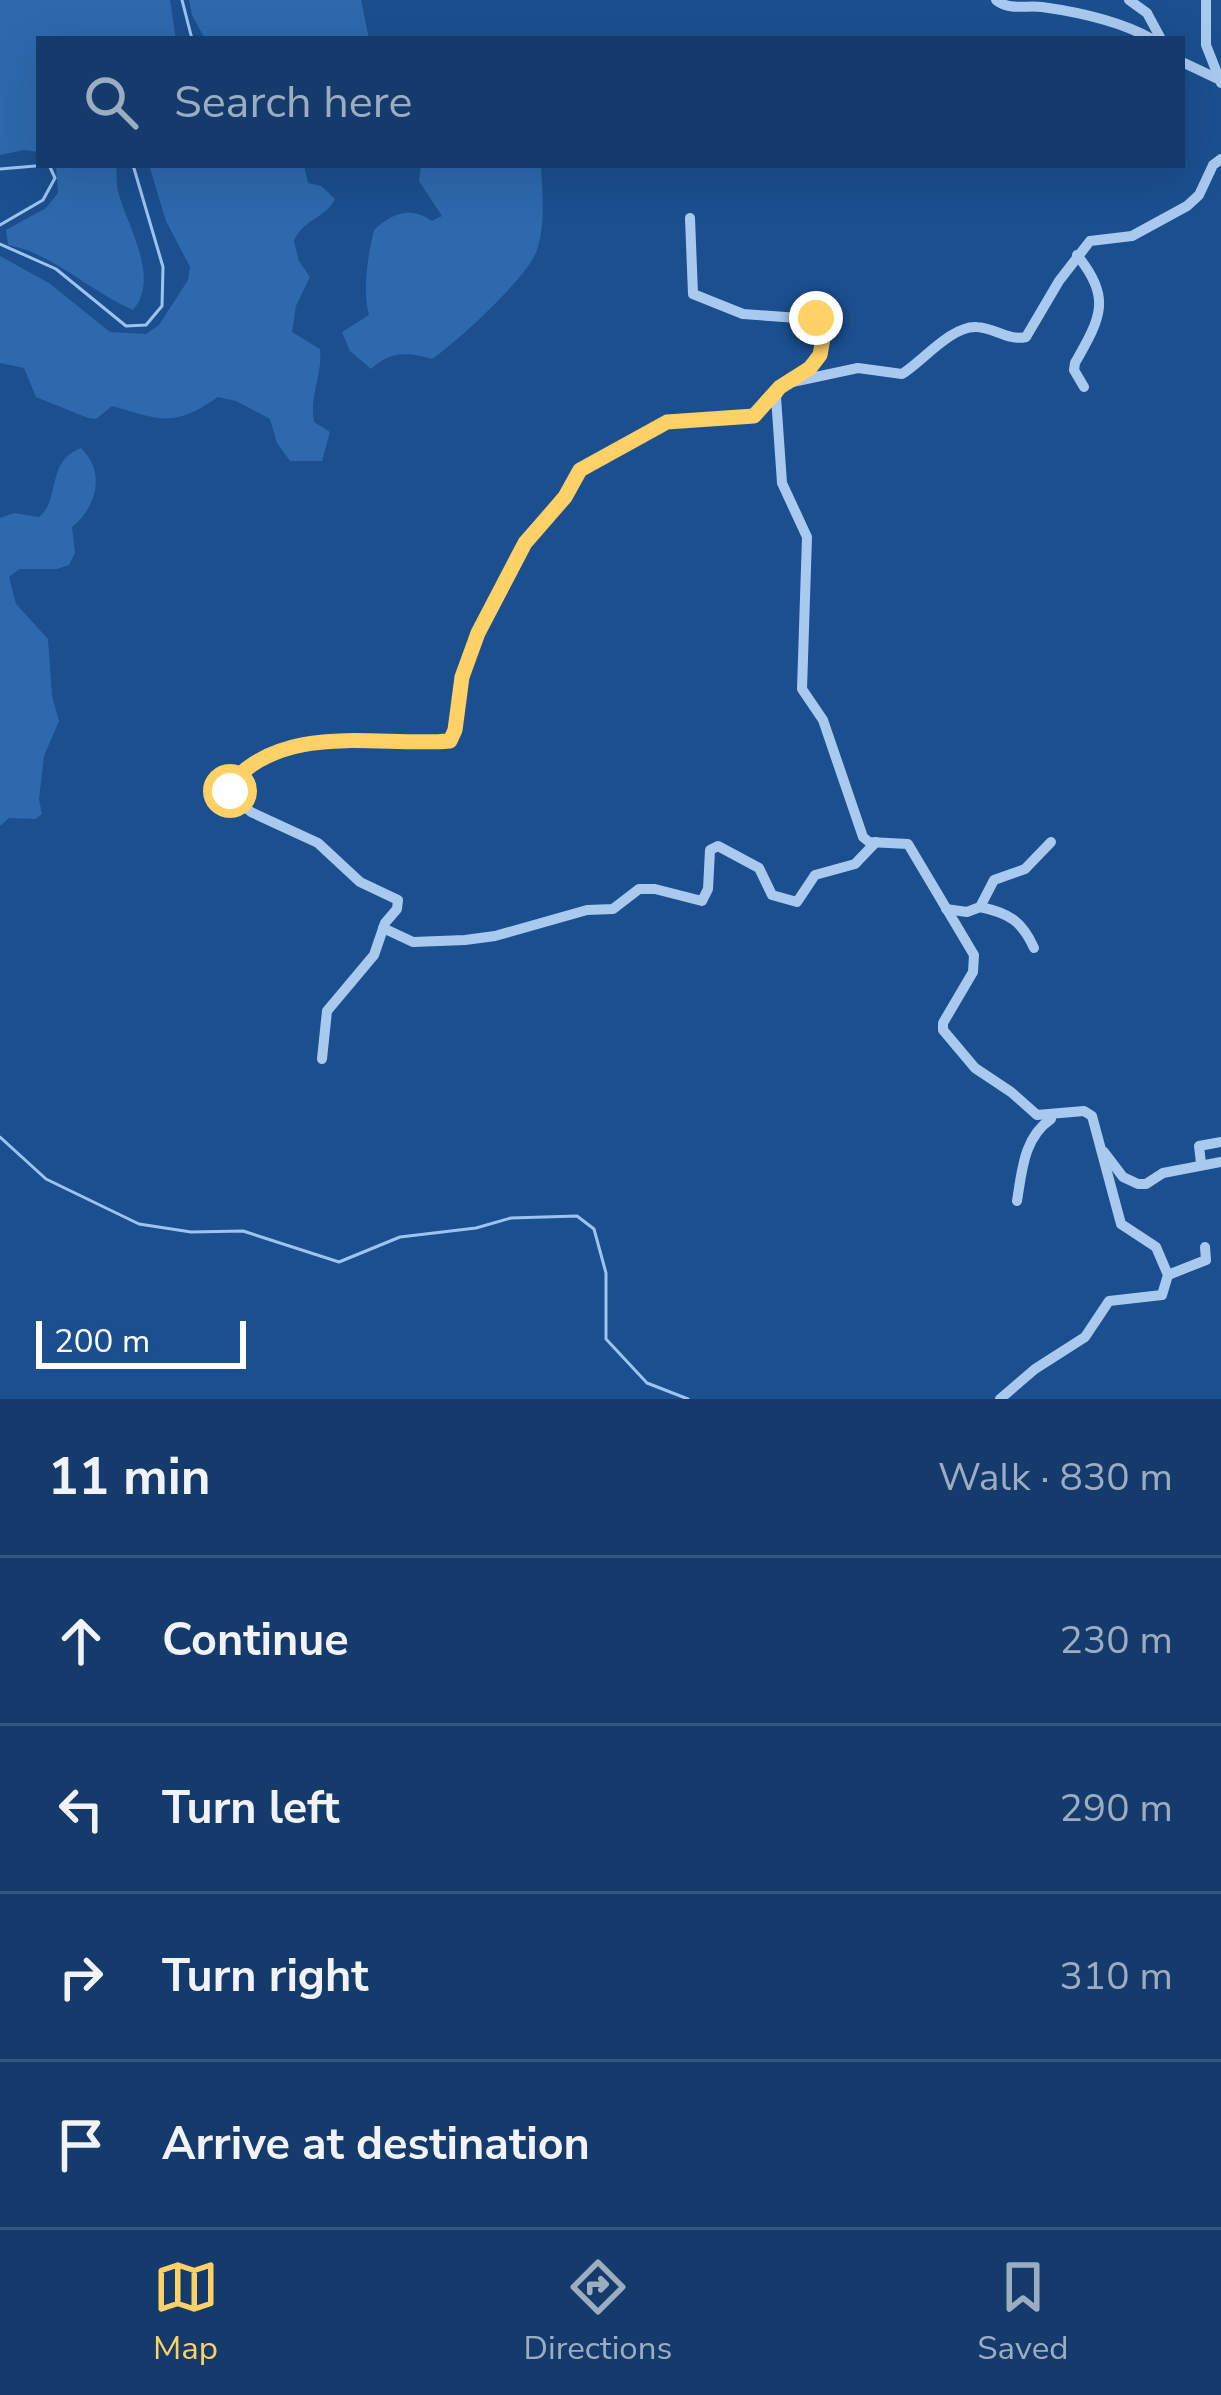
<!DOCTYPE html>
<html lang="en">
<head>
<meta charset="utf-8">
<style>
  body { margin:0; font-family:"Nunito Sans",sans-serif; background:#214673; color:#f1f3f6 }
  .scale { position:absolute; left:36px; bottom:30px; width:210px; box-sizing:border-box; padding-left:12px; border:6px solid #fff; border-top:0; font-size:33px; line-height:42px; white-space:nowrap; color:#fff; -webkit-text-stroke:9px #1b4f8f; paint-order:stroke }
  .stop { position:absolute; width:36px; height:36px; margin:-27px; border:9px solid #ffd166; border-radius:50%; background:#fff }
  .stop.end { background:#ffd166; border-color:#fff; box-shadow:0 3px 12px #0008 }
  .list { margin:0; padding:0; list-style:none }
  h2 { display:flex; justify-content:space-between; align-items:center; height:156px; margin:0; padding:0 48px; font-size:51px }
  h2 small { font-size:39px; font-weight:400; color:#9dadc1 }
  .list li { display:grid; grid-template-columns:78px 1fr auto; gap:36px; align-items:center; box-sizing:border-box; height:168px; padding:0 48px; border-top:3px solid #33557e }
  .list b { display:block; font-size:45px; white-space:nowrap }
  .list em { font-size:39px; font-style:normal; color:#9dadc1 }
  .icon { flex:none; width:66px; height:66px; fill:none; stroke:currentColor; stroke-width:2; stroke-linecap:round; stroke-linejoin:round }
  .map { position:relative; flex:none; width:1221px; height:1399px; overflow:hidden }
  .search { position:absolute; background:#143b6b; box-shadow:0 12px 48px #0002; left:36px; right:36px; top:36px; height:132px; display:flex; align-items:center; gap:30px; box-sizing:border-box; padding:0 42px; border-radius:0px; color:#9dadc1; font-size:45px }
  .sheet { height:828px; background:#143b6b }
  nav { display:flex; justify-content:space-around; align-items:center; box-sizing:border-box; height:168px; border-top:3px solid #33557e; background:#143b6b; font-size:33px; color:#9dadc1 }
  nav a { display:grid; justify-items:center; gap:6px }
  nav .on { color:#ffd166 }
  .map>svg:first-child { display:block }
</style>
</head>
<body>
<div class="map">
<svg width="1221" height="1399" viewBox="0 0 1221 1399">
  <rect width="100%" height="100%" fill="#1b4f8f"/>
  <!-- green -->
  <g fill="#2e69ad">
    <path d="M0,0h170l6,39h-137v113l-15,-2 -24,5z"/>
    <path d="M189,0h172l8,39h-164l-13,-24z"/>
    <path d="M56,165h60c1,9 0,21 3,30 10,34 41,83 14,115 -44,-19 -77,-55 -125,-65l-2,-15 40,-22 12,-15z"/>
    <path d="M149,165h155l4,18 13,3 14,13c-8,18 -33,21 -41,42l5,20 11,16 -14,29 -4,26 28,17c3,25 -11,47 -6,73l16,10 -8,29h-32l-13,-18 -7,-24 -34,-18 -18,-4c-45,31 -57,23 -106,9l-16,13 -8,-1 -52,-21 -12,-29 -24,-5v-107l49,27 61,49 36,2 13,-9 29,-45 2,-13 -24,-46z"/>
    <path d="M421,165h120c1,29 5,57 -4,85 -8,26 -81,93 -105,109 -24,-7 -42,-8 -61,10l-21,-18 -8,-19 27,-17c-7,-24 -1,-61 5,-85 18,-17 36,-24 58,-9l10,-5 -23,-35z"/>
    <path d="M81,448c25,24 16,59 -9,79l3,26 -6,12 -12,4h-38l-10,8 7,27 32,35 4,57 7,25 -15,35 -5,44 3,14 -7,5 -26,-1 -9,8v-308l14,-5 25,4c23,-20 6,-55 42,-69z"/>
  </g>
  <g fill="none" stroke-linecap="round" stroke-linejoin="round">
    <!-- stream -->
    <g stroke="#9cc4f0" stroke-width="3">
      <path d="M182,0l10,39"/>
      <path d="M0,169l47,-4"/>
      <path d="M0,225l43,-25 12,-22 -6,-13"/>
      <path d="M0,244l56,25 70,57 20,-1 16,-19 1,-39 -30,-102"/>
      <path d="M0,1137l46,42 93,45 52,8 52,-1 96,31 61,-25 76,-9 35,-10 66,-2 17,13 12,44v66l41,44 41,16"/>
    </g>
    <!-- minor -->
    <g stroke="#a9c9ee" stroke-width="10">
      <path d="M996,0c14,11 29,5 46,7 36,5 78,14 110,32"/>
      <path d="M1129,0l18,13 14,26"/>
      <path d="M1206,0v45l15,38"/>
      <path d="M1182,62l36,17"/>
      <path d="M690,218l3,76 50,20 83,6 -6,35 -19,19"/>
      <path d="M1077,255c35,44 24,62 -2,108l-1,7 10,17"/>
      <path d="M980,907c29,6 42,14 54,41"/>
      <path d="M946,909l21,3 13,-5 14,-27 31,-11 26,-27"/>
      <path d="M383,928l30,14 52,-2 30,-4 92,-26 26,-1 26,-20h16l47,12 6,-12 2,-39 8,-4 41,22 13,27 25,7 18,-27 40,-11 21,-22"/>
      <path d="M322,1059l5,-48 47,-56 11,-32 12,-14 1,-9 -38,-18 -42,-39 -67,-31 -17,-14 -4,-14c56,-63 147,-37 220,-43l5,-11 7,-53 16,-44 47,-90 40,-46 16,-27 86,-48 81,-4 28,-26"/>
      <path d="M1104,1152l19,25 15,7h8l17,-11 58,-11"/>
      <path d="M1201,1163l-2,-17 22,-4"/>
      <path d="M1017,1201c5,-31 7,-64 34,-82"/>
      <path d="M1168,1275l38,-15 -1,-13"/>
      <path d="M1000,1399l35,-30 50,-32 24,-36 53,-6 6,-20 -12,-28 -35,-23 -29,-108 -8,-5 -47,4 -26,-23 -36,-24 -32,-38v-7l30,-51 1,-17 -66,-111 -39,-2 -6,-5 -40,-117 -21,-31 5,-152 -25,-54 -6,-86 7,-13 75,-16 44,6c21,-13 50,-49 75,-47 18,1 31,14 49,10l33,-56 31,-40 42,-5 55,-30 12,-11 14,-30 8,-6"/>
    </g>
  </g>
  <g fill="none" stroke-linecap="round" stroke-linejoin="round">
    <!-- route -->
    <path stroke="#ffd166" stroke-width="15" d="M230,791v-7c56,-63 147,-37 220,-43l5,-11 7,-53 16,-44 47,-90 40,-46 15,-27 87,-48 87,-6 26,-29 30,-19 10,-13 6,-33 -10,-4"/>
  </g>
</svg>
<div class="scale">200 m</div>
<div class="stop" style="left:230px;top:791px"></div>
<div class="stop end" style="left:816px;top:318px"></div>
<div class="search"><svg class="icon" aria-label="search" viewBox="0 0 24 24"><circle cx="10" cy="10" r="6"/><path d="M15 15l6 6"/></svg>Search here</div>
</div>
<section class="sheet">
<h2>11 min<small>Walk · 830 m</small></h2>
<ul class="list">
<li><svg class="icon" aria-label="ahead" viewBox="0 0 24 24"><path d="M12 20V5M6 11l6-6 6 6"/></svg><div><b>Continue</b></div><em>230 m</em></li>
<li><svg class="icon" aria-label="left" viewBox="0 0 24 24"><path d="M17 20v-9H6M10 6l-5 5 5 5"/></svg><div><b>Turn left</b></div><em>290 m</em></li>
<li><svg class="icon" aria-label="right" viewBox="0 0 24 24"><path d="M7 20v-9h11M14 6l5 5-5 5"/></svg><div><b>Turn right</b></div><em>310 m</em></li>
<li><svg class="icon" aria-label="arrive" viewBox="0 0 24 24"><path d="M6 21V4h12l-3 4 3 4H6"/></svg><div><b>Arrive at destination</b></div></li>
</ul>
</section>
<nav>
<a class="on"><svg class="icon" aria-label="map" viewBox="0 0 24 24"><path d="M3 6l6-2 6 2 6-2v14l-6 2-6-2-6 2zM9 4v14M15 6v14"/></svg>Map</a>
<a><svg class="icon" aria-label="directions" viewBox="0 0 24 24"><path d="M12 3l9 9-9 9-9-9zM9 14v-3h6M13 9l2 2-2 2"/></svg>Directions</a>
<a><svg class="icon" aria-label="saved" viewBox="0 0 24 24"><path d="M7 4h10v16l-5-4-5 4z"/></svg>Saved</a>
</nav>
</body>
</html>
